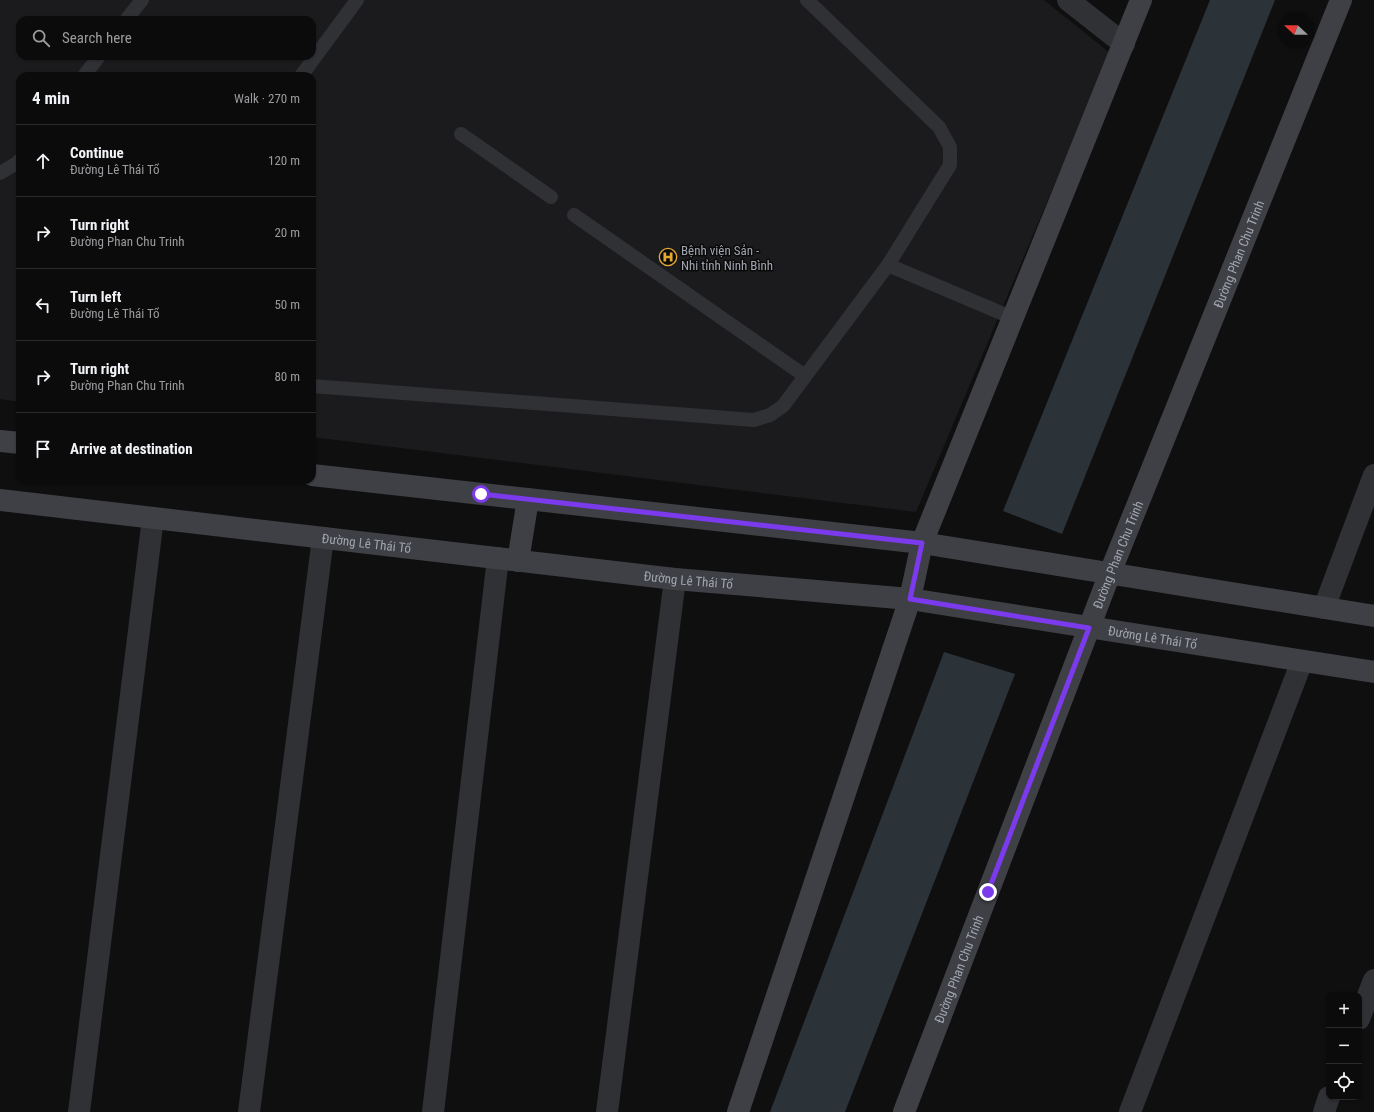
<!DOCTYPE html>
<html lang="en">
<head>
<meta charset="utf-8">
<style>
  body { margin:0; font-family:"Roboto Condensed",sans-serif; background:#19191a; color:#f1f3f6 }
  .controls { position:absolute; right:12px; bottom:12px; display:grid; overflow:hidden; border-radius:8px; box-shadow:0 1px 3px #0004 }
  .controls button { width:36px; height:36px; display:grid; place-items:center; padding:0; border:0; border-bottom:1px solid #2b2b2d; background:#0b0b0c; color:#f1f3f6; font:20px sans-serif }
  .compass { position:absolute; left:1278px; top:12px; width:36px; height:36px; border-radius:50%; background:#0b0b0c; box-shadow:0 1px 3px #0004; rotate:292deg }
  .stop { position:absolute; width:12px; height:12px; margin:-9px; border:3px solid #7c3aed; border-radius:50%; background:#fff }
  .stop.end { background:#7c3aed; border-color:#fff; box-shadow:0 1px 4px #0008 }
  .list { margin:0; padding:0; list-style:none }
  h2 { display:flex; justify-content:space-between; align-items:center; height:52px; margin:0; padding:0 16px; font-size:17px }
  h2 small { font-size:13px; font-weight:400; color:#9a9b9d }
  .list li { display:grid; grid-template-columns:26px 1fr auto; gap:12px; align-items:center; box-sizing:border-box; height:72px; padding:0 16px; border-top:1px solid #2b2b2d }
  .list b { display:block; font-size:15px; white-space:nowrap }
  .list p { margin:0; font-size:13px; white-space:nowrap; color:#9a9b9d }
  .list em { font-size:13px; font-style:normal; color:#9a9b9d }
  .icon { flex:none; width:22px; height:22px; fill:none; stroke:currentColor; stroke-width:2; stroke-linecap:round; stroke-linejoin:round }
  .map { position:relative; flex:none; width:1374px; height:1112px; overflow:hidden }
  .search { position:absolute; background:#0b0b0c; box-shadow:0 1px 3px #0004; left:16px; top:16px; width:300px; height:44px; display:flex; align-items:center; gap:10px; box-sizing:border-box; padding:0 14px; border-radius:12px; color:#9a9b9d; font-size:15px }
  .panel { position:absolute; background:#0b0b0c; box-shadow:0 1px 3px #0004; left:16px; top:72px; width:300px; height:412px; border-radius:12px }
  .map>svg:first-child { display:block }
</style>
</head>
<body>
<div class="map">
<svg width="1374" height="1112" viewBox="0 0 1374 1112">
  <rect width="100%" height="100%" fill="#0f0f10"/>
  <!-- built -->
  <path fill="#1b1b1d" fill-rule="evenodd" d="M0,0h1044l66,53 -194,459 -604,-75v-361h-292v326l-20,-3zM20,20h292v36h-292z"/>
  <!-- water -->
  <g fill="#2b3339">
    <path d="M1210,0h65l-213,534 -59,-23z"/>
    <path d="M944,652l71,22 -170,438h-75z"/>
  </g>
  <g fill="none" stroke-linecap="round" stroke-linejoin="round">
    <!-- lane -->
    <g stroke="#303135" stroke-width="14">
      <path d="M126,20l16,-20"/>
      <path d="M84,76l15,-20"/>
      <path d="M301,76l56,-76"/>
      <path d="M461,134l90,63"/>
      <path d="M0,173l17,-10 3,-3"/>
      <path d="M574,215l231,161"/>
      <path d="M888,265l125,53"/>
      <path d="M312,386l442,34 16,-5 13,-9 105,-141 62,-100v-18l-11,-20 -132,-127"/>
    </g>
    <!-- street -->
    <g stroke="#303135" stroke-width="22">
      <path d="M1068,0l56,44"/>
      <path d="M1324,608l50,-133"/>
      <path d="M1359,1019l15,-39"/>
      <path d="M79,1112l74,-594"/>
      <path d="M249,1112l74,-574"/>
      <path d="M433,1112l65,-554"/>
      <path d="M607,1112l68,-533"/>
      <path d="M1130,1112l172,-451"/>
      <path d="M1324,1112l5,-15"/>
    </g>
    <!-- secondary -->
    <g stroke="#3e4045" stroke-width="22">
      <path d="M0,441l20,2"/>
      <path d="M312,475l610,68 452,73"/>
      <path id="s1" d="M0,500l675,79 235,20 464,73"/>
      <path d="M518,561l10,-62"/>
      <path d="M738,1112l172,-513 12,-56 219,-543"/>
      <path id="s2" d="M904,1112l206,-539 231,-573"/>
    </g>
  </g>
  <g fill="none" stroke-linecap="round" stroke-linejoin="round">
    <!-- route -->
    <path stroke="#7c3aed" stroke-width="5" d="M481,494l441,49 -12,56 179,29 -101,264"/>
  </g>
  <!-- icons -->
  <defs>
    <symbol id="hospital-ring" viewBox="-11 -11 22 22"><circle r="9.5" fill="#0a0a0b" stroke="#e5a932" stroke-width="1.5"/><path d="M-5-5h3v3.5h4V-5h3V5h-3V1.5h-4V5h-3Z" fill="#e5a932"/></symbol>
  </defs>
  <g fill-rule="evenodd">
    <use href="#hospital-ring" x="658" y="247" width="20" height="20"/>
  </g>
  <g text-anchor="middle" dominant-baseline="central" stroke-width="3" stroke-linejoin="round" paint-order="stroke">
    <!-- poi labels -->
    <g font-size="13" fill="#a1a5b0" stroke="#0a0a0b" text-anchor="start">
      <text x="681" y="250">Bệnh viện Sản -<tspan x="681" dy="15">Nhi tỉnh Ninh Bình</tspan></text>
    </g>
    <!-- street labels -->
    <g font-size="13" fill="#a1a5b0" stroke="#0a0a0b">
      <text stroke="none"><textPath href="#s2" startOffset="921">Đường Phan Chu Trinh</textPath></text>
      <text stroke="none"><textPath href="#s1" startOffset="369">Đường Lê Thái Tổ</textPath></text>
      <text stroke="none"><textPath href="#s2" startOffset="597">Đường Phan Chu Trinh</textPath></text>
      <text stroke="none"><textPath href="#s1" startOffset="693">Đường Lê Thái Tổ</textPath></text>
      <text stroke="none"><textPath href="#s1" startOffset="1161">Đường Lê Thái Tổ</textPath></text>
      <text stroke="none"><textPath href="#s2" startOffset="153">Đường Phan Chu Trinh</textPath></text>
    </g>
  </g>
</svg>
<div class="controls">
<button>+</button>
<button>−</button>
<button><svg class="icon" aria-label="locate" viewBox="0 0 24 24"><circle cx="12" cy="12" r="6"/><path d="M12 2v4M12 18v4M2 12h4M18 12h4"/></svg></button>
</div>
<svg class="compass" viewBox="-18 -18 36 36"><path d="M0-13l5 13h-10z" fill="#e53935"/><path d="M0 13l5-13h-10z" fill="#9a9b9d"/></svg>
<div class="stop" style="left:481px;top:494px"></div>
<div class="stop end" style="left:988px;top:892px"></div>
<div class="search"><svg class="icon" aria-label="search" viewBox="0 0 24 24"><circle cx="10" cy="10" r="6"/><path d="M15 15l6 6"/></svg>Search here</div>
<section class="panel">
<h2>4 min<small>Walk · 270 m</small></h2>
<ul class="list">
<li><svg class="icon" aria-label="ahead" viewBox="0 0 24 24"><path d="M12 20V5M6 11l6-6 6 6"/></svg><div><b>Continue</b><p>Đường Lê Thái Tổ</p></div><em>120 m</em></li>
<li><svg class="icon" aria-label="right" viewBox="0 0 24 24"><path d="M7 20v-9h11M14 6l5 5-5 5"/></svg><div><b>Turn right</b><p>Đường Phan Chu Trinh</p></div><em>20 m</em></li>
<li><svg class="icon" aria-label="left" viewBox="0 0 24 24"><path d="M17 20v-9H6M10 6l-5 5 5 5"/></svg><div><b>Turn left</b><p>Đường Lê Thái Tổ</p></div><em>50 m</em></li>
<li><svg class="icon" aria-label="right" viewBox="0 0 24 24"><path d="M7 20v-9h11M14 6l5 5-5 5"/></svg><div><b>Turn right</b><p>Đường Phan Chu Trinh</p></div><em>80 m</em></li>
<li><svg class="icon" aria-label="arrive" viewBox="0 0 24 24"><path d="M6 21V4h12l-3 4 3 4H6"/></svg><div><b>Arrive at destination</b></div></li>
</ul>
</section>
</div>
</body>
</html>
